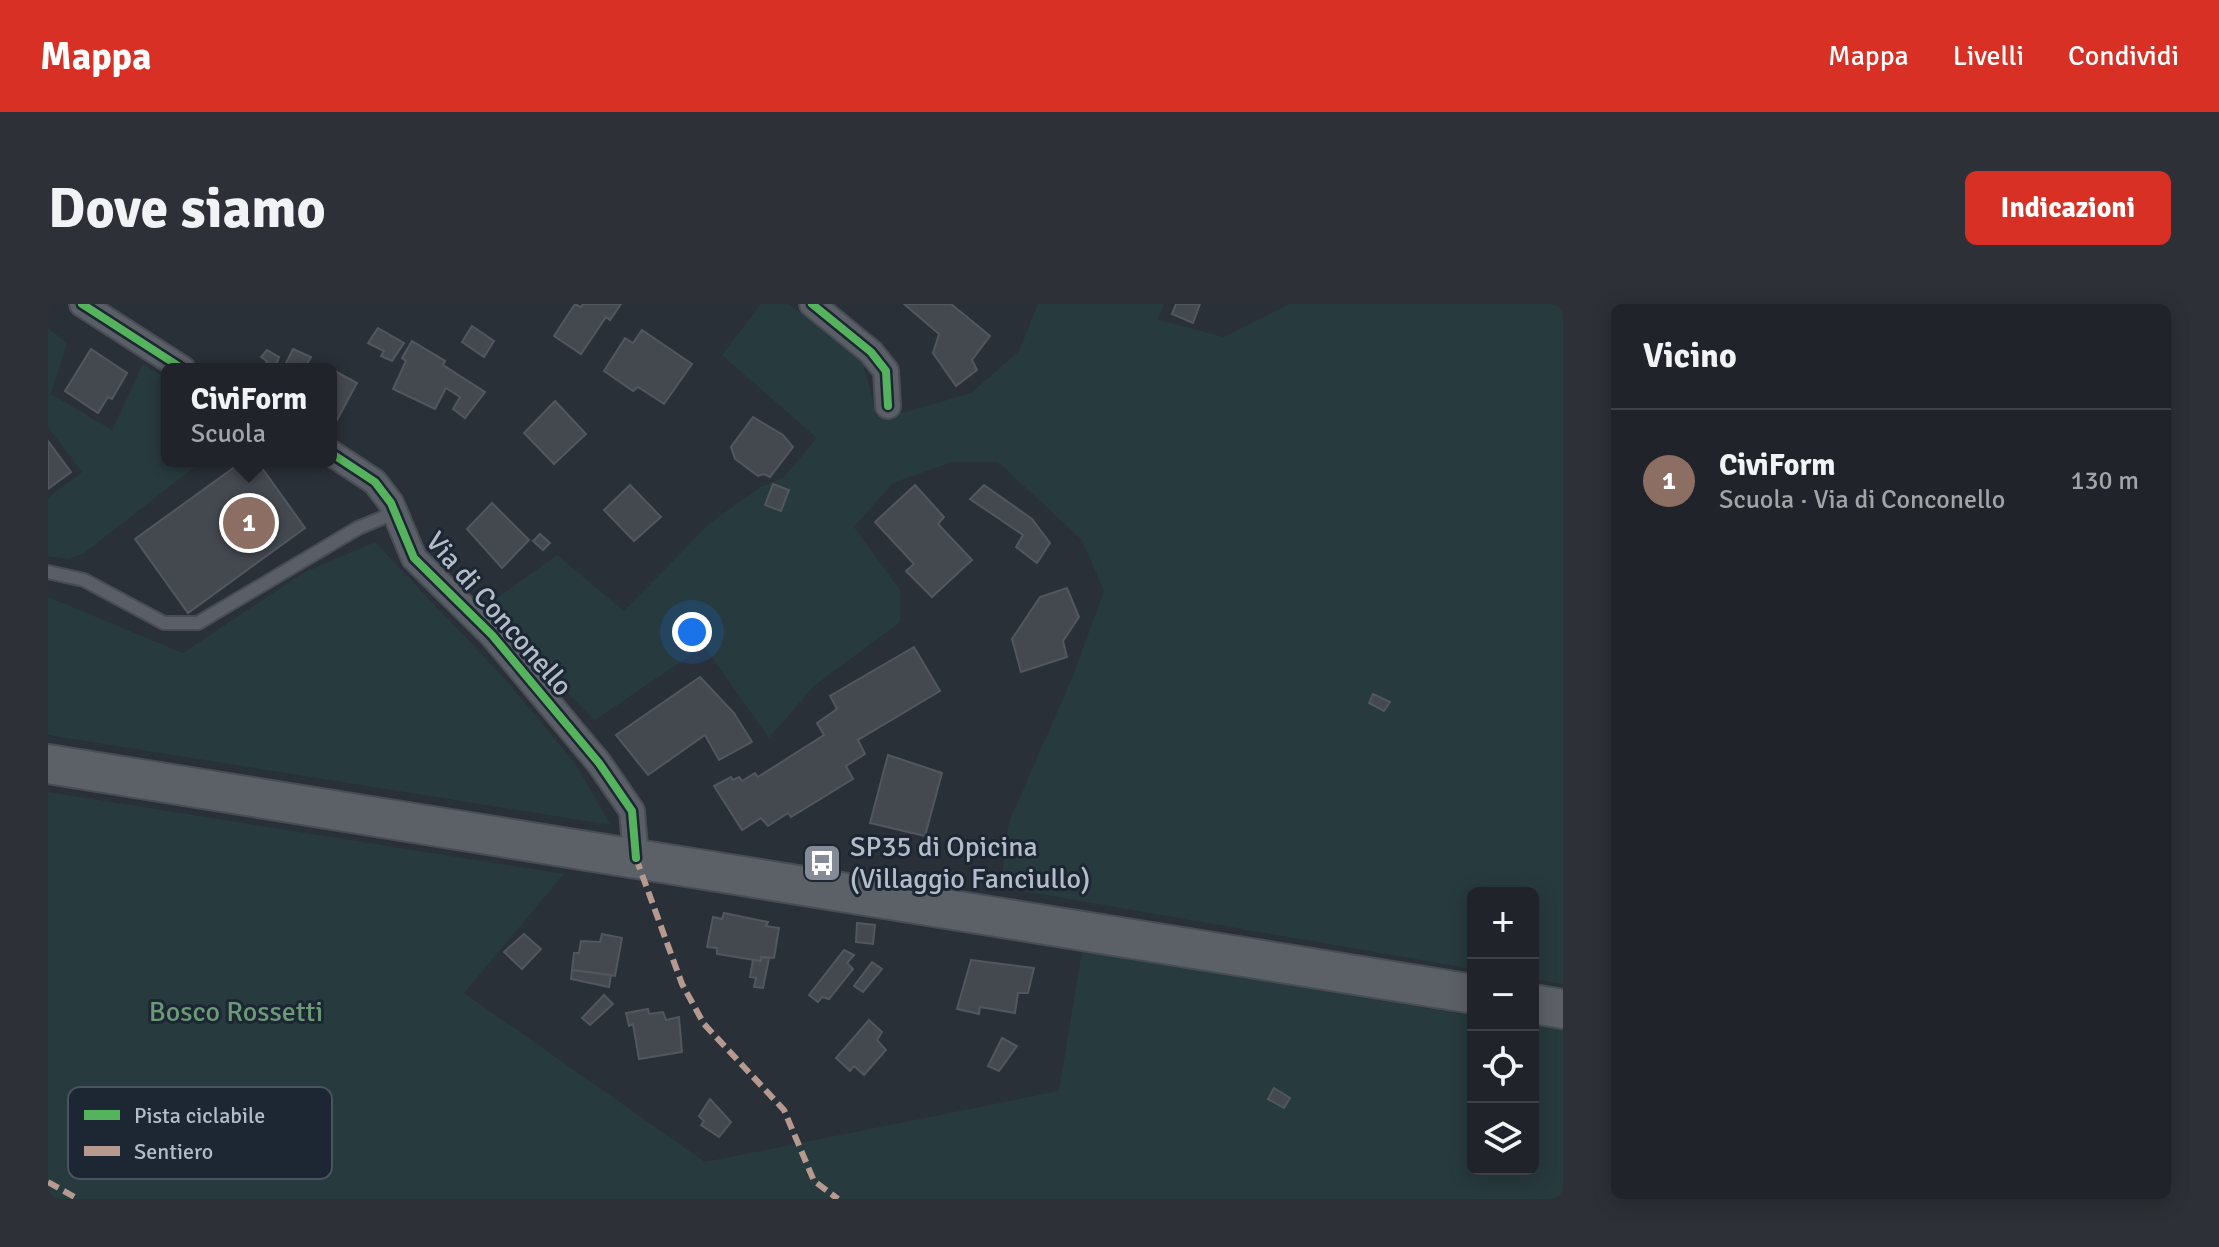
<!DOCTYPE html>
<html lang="it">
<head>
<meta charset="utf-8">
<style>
  body { margin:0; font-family:Signika,sans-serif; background:#2d3036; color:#f1f3f6 }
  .controls { position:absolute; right:24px; bottom:24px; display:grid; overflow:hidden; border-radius:12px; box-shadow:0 4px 20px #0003 }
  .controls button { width:72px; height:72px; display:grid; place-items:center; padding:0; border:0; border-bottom:2px solid #3d4147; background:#20242a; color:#f1f3f6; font:40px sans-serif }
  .you { position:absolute; left:644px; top:328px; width:28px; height:28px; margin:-20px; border:6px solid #fff; border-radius:50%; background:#1a73e8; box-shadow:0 0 0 12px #1a73e833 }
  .badge { display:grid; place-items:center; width:52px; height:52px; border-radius:50%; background:#d93025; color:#fff; font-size:26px; font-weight:700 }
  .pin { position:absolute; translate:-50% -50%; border:4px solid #fff; box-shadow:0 2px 8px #0006 }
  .popup { position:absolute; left:113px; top:59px; width:176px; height:104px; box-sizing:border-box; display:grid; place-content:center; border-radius:12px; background:#20242a; filter:drop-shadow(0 2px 6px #0005); font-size:26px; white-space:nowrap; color:#a2a4a8 }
  .popup b { font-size:30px; color:#f1f3f6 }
  .popup::after { content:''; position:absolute; left:50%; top:100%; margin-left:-16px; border:16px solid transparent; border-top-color:#20242a }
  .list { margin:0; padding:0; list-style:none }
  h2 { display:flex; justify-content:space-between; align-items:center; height:104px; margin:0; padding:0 32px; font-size:34px }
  h2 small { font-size:26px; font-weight:400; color:#a2a4a8 }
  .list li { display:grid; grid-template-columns:52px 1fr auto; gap:24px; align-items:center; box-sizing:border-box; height:144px; padding:0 32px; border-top:2px solid #3d4147 }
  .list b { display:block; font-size:30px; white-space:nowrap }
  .list p { margin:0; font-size:26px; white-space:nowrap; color:#a2a4a8 }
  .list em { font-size:26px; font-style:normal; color:#a2a4a8 }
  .icon { flex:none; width:44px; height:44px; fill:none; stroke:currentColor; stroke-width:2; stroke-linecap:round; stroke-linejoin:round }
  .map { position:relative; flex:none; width:1515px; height:895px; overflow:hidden; border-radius:12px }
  header { display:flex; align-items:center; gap:48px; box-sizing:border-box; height:112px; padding:0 40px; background:#d93025; color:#fff }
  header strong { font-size:38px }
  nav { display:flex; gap:44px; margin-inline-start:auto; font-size:28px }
  .intro { display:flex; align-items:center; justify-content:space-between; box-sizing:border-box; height:192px; padding:0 48px }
  h1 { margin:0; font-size:56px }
  .button { padding:20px 36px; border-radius:12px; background:#d93025; color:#fff; font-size:28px; font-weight:700 }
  main { display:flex; gap:48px; padding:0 48px }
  aside { flex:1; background:#20242a; border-radius:12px; box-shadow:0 4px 20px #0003 }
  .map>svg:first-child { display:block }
</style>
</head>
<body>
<header>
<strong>Mappa</strong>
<nav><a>Mappa</a><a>Livelli</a><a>Condividi</a></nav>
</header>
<div class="intro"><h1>Dove siamo</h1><a class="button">Indicazioni</a></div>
<main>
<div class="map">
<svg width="1515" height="895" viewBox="0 0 1515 895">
  <rect width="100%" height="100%" fill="#2a3038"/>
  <!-- green -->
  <g fill="#273a3e">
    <path d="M713,0h27l42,28 33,31 14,53 29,-4 65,-19 48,-42 19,-47h126l-6,16 66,17 66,-33h273v680l-30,-5v-86h-60v76l-473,-82 9,-65 63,-144 32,-87 -22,-51 -84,-78h-46l-59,21 -39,44 46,63v32l-86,64 -45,52 -65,-92 -109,74 -113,-111 75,-54 67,56 86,-88 49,-35 25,-11 33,-39 -95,-83z"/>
    <path d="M0,24l19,15 -16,51 61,36 31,-66 24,15v82h35l-119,93 -15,5 -20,-3v-58l34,-26 -34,-45z"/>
    <path d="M327,238l130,137 69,83 37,63 -563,-90v-138l135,56 120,-80z"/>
    <path d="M0,488l516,82 -100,119 241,169 354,-71 23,-140 391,65v153h60v-144l30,5v169h-1515z"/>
  </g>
  <!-- building -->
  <g fill="#444950" stroke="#52575f" stroke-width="2">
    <path d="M527,0l6,3 2,-3h38l-11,16 -4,-3 -25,37 -27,-18z"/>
    <path d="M856,0h47l39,32 -18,24 5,10 -21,16 -23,-33 6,-19z"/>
    <path d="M1128,0h24l-7,19 -21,-9z"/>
    <path d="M424,22l22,15 -10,16 -22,-15z"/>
    <path d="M330,24l26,15 -12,18 -11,-5 3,-5 -16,-8z"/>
    <path d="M594,26l50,34 -28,40 -26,-17 -5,4 -29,-20 21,-33 8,5z"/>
    <path d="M364,37l33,20 -2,4 42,27 -20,26 -12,-9 7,-12 -14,-9 -11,21 -42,-20 13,-28 -4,-3z"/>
    <path d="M43,45l36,24 -15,26 -4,-2 -10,16 -33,-22z"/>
    <path d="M245,45l18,8 -7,12 -20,-2z"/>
    <path d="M219,46l12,7 -2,6 9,6h-23l4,-8 -6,-4z"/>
    <path d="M283,65l26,14 -20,37 -4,-3 -2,3z"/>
    <path d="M507,97l31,33 -32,30 -30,-31z"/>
    <path d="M705,113l30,18 10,12 -23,30 -6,-3 -6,2 -23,-17 -4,-12z"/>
    <path d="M0,137l23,31 -23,17z"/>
    <path d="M195,157h14l48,67 -117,85 -53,-74z"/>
    <path d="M725,180l16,6 -8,21 -16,-6z"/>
    <path d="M582,181l31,32 -27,24 -30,-31z"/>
    <path d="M867,181l29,32 -6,7 34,36 -40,37 -26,-26 8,-7 -39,-42z"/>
    <path d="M936,181l48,34 18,24 -13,20 -21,-16 7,-12 -53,-36z"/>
    <path d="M444,199l37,37 -27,28 -35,-39z"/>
    <path d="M492,230l10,9 -7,7 -10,-9z"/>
    <path d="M1019,284l12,29 -16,24 4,16 -46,15 -9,-33 28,-42z"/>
    <path d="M866,343l26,44 -82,49 7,14 -19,12 7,13 -62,38 -3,-4 -20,13 -7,-8 -19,12 -28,-44 17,-9 2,3 6,-3 3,4 13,-8 3,4 66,-42 -7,-12 20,-14 -7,-13z"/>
    <path d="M652,373l34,36 18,29 -33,18 -14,-25 -57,40 -32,-40z"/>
    <path d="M1325,390l17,8 -6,9 -15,-8z"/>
    <path d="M840,451l54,18 -17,63 -55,-13z"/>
    <path d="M676,609l44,9 -2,4 13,2 -5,30 -13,-1v4l-44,-7v-6l-10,-1 6,-30 9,2z"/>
    <path d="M809,619l18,2 -2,19 -17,-2z"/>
    <path d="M476,630l17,15 -19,20 -18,-17z"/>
    <path d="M554,630l20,4 -7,38 -43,-6 2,-17h5l2,-12 19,1z"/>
    <path d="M796,646l10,5 -7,8 6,6 -24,30 -7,-2 -4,5 -9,-7z"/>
    <path d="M713,653l8,1 -6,30 -9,-1 2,-9 -6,-1 3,-17 8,1z"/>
    <path d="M923,656l63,8 -6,25h-10l-3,20 -35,-6 -1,7 -22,-5z"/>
    <path d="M824,658l10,7 -19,23 -9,-6z"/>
    <path d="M524,666l39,5 -2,12 -38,-8z"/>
    <path d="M556,691l9,9 -23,21 -8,-7z"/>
    <path d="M600,705l1,5 14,-2 3,8 13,-3 3,35 -43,7 -6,-35 -4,2 -3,-13z"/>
    <path d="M821,716l13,12 -5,8 9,10 -22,25 -10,-9 -4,5 -14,-13z"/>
    <path d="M954,734l15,8 -18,25 -11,-5z"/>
    <path d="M1226,784l16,10 -6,10 -16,-9z"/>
    <path d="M662,795l21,23 -12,15 -18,-12 3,-4 -5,-5z"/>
  </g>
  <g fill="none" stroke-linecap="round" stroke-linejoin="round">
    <defs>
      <path id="service" d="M0,268l36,8 80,43h34l160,-95 36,-15"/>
      <g id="minor">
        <path d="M34,0l101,65"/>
        <path d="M764,0l59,48 15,19 2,35"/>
        <path d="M283,149l44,29 16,21 23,55 78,77 107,128 33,48 4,47"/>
      </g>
      <g id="primary">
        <path d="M0,460l1425,230"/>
        <path d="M1485,700l30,5"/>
      </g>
    </defs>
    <!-- service casing -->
    <use href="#service" stroke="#484c53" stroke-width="16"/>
    <!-- minor casing -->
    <use href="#minor" stroke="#484c53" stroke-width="28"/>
    <!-- primary casing -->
    <use href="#primary" stroke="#484c55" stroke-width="42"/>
    <!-- service -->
    <use href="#service" stroke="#5a5e66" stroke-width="12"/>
    <!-- minor -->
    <use href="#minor" stroke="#5a5e66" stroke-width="24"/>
    <!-- primary -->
    <use href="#primary" stroke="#5c6168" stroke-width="38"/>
    <!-- quiet -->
    <g stroke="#b69a8f" stroke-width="6" stroke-dasharray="12 6" stroke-linecap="butt">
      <path d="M588,554l46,126 22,40 80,86 30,71 24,18"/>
      <path d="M0,878l30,17"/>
    </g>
    <defs>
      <g id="cycleway">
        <path d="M34,0l101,65"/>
        <path d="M764,0l59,48 15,19 2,35"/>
        <path d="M283,149l44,29 16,21 23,55 78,77 107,128 33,48 4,47"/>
      </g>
    </defs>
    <!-- cycleway casing -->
    <use href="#cycleway" stroke="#1d2633" stroke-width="13"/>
    <!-- cycleway -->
    <use href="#cycleway" stroke="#56b35d" stroke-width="8"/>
  </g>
  <!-- icons -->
  <defs>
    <symbol id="bus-square" viewBox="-11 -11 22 22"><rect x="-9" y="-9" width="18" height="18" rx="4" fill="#848b96" stroke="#1d2633"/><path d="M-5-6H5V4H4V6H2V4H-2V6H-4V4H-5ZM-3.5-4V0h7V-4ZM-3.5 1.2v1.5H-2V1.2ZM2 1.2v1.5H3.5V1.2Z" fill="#fff"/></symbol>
  </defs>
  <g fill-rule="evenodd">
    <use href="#bus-square" x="752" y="537" width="44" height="44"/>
  </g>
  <g text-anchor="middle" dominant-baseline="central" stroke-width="6" stroke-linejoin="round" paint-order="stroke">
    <!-- street labels -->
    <g font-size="28" fill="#b4bcc9" stroke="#1d2633">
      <text transform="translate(451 310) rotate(49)">Via di Conconello</text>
    </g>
    <!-- poi labels -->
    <g font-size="28" fill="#b4bcc9" stroke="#1d2633" text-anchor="start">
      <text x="802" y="543">SP35 di Opicina<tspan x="802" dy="32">(Villaggio Fanciullo)</tspan></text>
    </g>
    <!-- park labels -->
    <g font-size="28" fill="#6b9a76" stroke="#1d2633">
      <text x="188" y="708">Bosco Rossetti</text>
    </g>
  </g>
  <!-- legend -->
  <rect x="20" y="783" width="264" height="92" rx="12" fill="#1d2633" stroke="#4a5360" stroke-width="2"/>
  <rect x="36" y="806" width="36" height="10" fill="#56b35d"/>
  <rect x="36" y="842" width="36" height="10" fill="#b69a8f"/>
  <g font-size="22" fill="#b4bcc9">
    <text x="86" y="819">Pista ciclabile</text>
    <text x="86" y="855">Sentiero</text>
  </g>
</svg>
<div class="controls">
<button>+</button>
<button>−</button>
<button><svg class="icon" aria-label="locate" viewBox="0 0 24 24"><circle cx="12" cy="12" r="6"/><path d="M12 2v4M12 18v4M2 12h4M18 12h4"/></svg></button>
<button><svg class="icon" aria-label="layers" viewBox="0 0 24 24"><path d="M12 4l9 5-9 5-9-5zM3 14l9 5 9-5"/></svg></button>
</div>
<div class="you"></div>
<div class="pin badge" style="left:201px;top:219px;background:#8d6e63">1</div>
<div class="popup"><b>CiviForm</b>Scuola</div>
</div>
<aside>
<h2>Vicino<small></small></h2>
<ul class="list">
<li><span class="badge" style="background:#8d6e63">1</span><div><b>CiviForm</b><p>Scuola · Via di Conconello</p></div><em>130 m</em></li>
</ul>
</aside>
</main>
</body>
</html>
